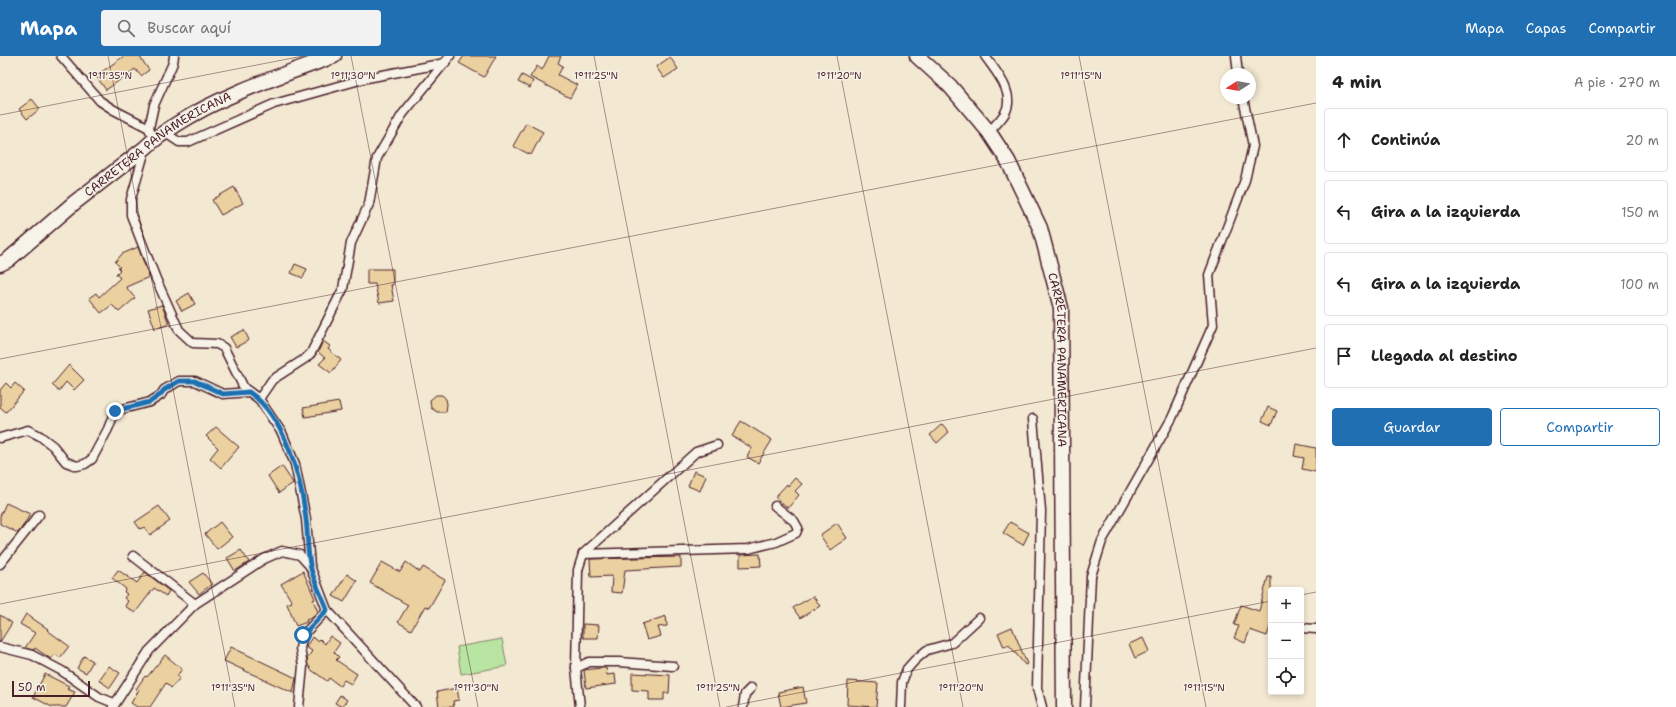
<!DOCTYPE html>
<html lang="es">
<head>
<meta charset="utf-8">
<style>
  body { margin:0; font-family:"Shantell Sans",sans-serif; background:#f2f2f2; color:#222 }
  .controls { position:absolute; right:12px; bottom:12px; display:grid; overflow:hidden; border-radius:4px; box-shadow:0 2px 6px #0003 }
  .controls button { width:36px; height:36px; display:grid; place-items:center; padding:0; border:0; border-bottom:1px solid #e0e0e0; background:#fff; color:#222; font:20px sans-serif }
  .compass { position:absolute; left:1220px; top:12px; width:36px; height:36px; border-radius:50%; background:#fff; box-shadow:0 2px 6px #0003; rotate:259deg }
  .scale { position:absolute; left:12px; bottom:10px; width:78px; box-sizing:border-box; padding-left:4px; border:2px solid #4a1f2b; border-top:0; font-size:11px; line-height:14px; white-space:nowrap; color:#4a1f2b; -webkit-text-stroke:3px #f7f3e8; paint-order:stroke }
  .stop { position:absolute; width:12px; height:12px; margin:-9px; border:3px solid #1f6fb2; border-radius:50%; background:#fff }
  .stop.end { background:#1f6fb2; border-color:#fff; box-shadow:0 1px 4px #0008 }
  .list { margin:0; padding:0; list-style:none }
  h2 { display:flex; justify-content:space-between; align-items:center; height:52px; margin:0; padding:0 16px; font-size:17px }
  h2 small { font-size:13px; font-weight:400; color:#767676 }
  .list li { display:grid; grid-template-columns:26px 1fr auto; gap:12px; align-items:center; box-sizing:border-box; height:64px; margin:0 8px 8px; padding:0 8px; border:1px solid #e0e0e0; border-radius:4px }
  .list b { display:block; font-size:15px; white-space:nowrap }
  .list em { font-size:13px; font-style:normal; color:#767676 }
  .actions { display:flex; gap:8px; padding:12px 16px }
  .actions a { flex:1; padding:9px 0; border:1px solid #1f6fb2; border-radius:4px; text-align:center; font-size:14px; color:#1f6fb2 }
  .actions .main { background:#1f6fb2; color:#fff }
  .icon { flex:none; width:22px; height:22px; fill:none; stroke:currentColor; stroke-width:2; stroke-linecap:round; stroke-linejoin:round }
  .map { position:relative; flex:none; width:1316px; height:651px; overflow:hidden }
  header { display:flex; align-items:center; gap:24px; box-sizing:border-box; height:56px; padding:0 20px; background:#1f6fb2; color:#fff }
  header strong { font-size:19px }
  nav { display:flex; gap:22px; margin-inline-start:auto; font-size:14px }
  .search { width:280px; height:36px; background:#f2f2f2; display:flex; align-items:center; gap:10px; box-sizing:border-box; padding:0 14px; border-radius:4px; color:#767676; font-size:15px }
  main { display:flex }
  aside { flex:1; background:#fff }
  .map>svg:first-child { display:block }
</style>
</head>
<body>
<header>
<strong>Mapa</strong>
<div class="search"><svg class="icon" aria-label="search" viewBox="0 0 24 24"><circle cx="10" cy="10" r="6"/><path d="M15 15l6 6"/></svg>Buscar aquí</div>
<nav><a>Mapa</a><a>Capas</a><a>Compartir</a></nav>
</header>
<main>
<div class="map">
<svg width="1316" height="651" viewBox="0 0 1316 651">
  <rect width="100%" height="100%" fill="#f3e9d2"/>
  <filter id="ink" filterUnits="userSpaceOnUse"><feTurbulence type="fractalNoise" baseFrequency=".025" numOctaves="2"/><feDisplacementMap in="SourceGraphic" scale="8" xChannelSelector="R" yChannelSelector="G"/><feConvolveMatrix kernelMatrix="1 2 1 2 8 2 1 2 1" color-interpolation-filters="sRGB"/></filter>
  <g filter="url(#ink)">
    <!-- green -->
    <path fill="#b9e5a3" stroke="#828267" d="M502,583l5,27 -46,8 -4,-27z"/>
    <!-- building -->
    <g fill="#ebd1a0" stroke="#4a1f2b">
      <path d="M124,0h15l10,14 -8,6 -6,-7 -29,21 -10,-14z"/>
      <path d="M464,0h32l-12,21 -25,-14z"/>
      <path d="M549,0h12l-3,7 5,3 -5,9 19,10 -7,13 -40,-21 7,-11 5,4z"/>
      <path d="M670,1l8,12 -14,9 -8,-11z"/>
      <path d="M522,19l11,6 -3,7 -12,-6z"/>
      <path d="M32,43l8,10 -13,10 -8,-10z"/>
      <path d="M526,67l17,9 -12,23 -18,-9z"/>
      <path d="M234,131l9,16 -22,12 -9,-15z"/>
      <path d="M138,191l11,30 -23,10 9,11 -16,14 -7,-7 -11,8 -12,-15 7,-5 3,4 21,-19 -4,-4 4,-4 -2,-2 2,-1 -5,-5 7,-8z"/>
      <path d="M295,208l12,5 -4,9 -12,-5z"/>
      <path d="M367,213h26v16h-2l3,16 -15,2 -4,-19h-8z"/>
      <path d="M189,237l6,11 -13,7 -6,-10z"/>
      <path d="M162,249l7,19 -14,5 -7,-20z"/>
      <path d="M244,274l5,10 -13,7 -6,-10z"/>
      <path d="M323,285l7,5 -2,3 13,11 -10,13 -12,-9 6,-6 -7,-6z"/>
      <path d="M69,309l15,15 -10,10 -8,-8 -7,9 -7,-6z"/>
      <path d="M6,327l5,5 4,-5 9,8 -18,21 -6,-5v-17z"/>
      <path d="M436,339h6l4,4 1,5 -1,8h-9l-6,-4 -1,-8z"/>
      <path d="M339,346l2,9 -36,6 -2,-9z"/>
      <path d="M1268,351l9,4 -6,14 -9,-4z"/>
      <path d="M741,365l31,19 -14,23 -11,-6 5,-9 -20,-12z"/>
      <path d="M942,368l7,8 -12,11 -7,-8z"/>
      <path d="M216,371l23,20 -18,21 -11,-10 8,-10 -12,-12z"/>
      <path d="M1296,388l20,4v24l-14,-3 2,-11 -10,-2z"/>
      <path d="M282,410l11,17 -14,10 -11,-17z"/>
      <path d="M694,415l12,5 -6,15 -12,-5z"/>
      <path d="M795,422l7,6 -7,7 4,4 -11,13 -13,-11 12,-13 1,2z"/>
      <path d="M6,447l24,11 -5,9 -7,10 -18,-9v-8z"/>
      <path d="M159,450l11,15 -20,14 -6,-8 -4,2 -5,-7z"/>
      <path d="M220,466l12,15 -15,12 -12,-15z"/>
      <path d="M1010,466l19,11 -6,12 -20,-12z"/>
      <path d="M837,467l10,15 -17,12 -10,-15z"/>
      <path d="M241,494l8,12 -14,9 -8,-13z"/>
      <path d="M760,498l1,12 -21,1v-12z"/>
      <path d="M681,501v10l-56,3 -3,23 -11,-1 1,-16 -21,1 -1,-18z"/>
      <path d="M382,506l18,10 6,-10 14,10 3,-5 22,13 -16,28 -4,-2 -14,24 -13,-8 10,-17 -38,-22z"/>
      <path d="M118,514l19,13 8,-11 24,19 -3,5 -12,-8 -19,25 -10,-7 3,-5 -4,-3 3,-4 -3,-2 2,-3 -14,-11z"/>
      <path d="M303,515l12,28 -2,1 5,12 -6,6 -6,2 1,2 -11,4 -9,-22 5,-2 -11,-18z"/>
      <path d="M203,517l9,11 -13,10 -10,-12z"/>
      <path d="M347,518l10,7 -13,21 -11,-6z"/>
      <path d="M1268,521h3v47l-4,12 -17,-6 -5,13 -11,-5 5,-12 -5,-1 7,-20 18,6z"/>
      <path d="M813,540l7,10 -20,12 -7,-10z"/>
      <path d="M26,558l22,15 -1,1 22,16 -9,12 -5,-4 -4,5 -16,-11 -1,2 -9,-2 10,-15 -15,-9z"/>
      <path d="M0,559l12,8 -12,19z"/>
      <path d="M666,560l1,10 -9,1 3,9 -14,4 -5,-16z"/>
      <path d="M583,568l16,1 -1,13h-15z"/>
      <path d="M1012,571l15,37 -2,1 -16,-20 -5,2 -6,-14z"/>
      <path d="M330,580l10,7 -6,9 5,5 -3,3 21,14 -6,10 -7,-4 -4,6 -11,-8 -2,3 -17,-12 1,-1 -3,-2 -1,-7 5,-8 -6,-4 6,-10 6,4 2,-2 5,5z"/>
      <path d="M1143,582l6,13 -14,7 -6,-14z"/>
      <path d="M231,591l65,31 -3,15 -69,-32z"/>
      <path d="M165,599l17,14 -5,7 3,2 -9,10 -5,-5 -16,24h-13l-6,-4 8,-13 -3,-1 9,-13 2,1z"/>
      <path d="M84,600l9,5 -7,12 -9,-5z"/>
      <path d="M109,610l11,7 -10,15 -11,-8z"/>
      <path d="M601,612h5l1,7 8,-1 1,10 -30,4 -2,-18z"/>
      <path d="M632,617l38,2 -1,18h-5v7h-15v-9l-17,-1z"/>
      <path d="M45,618l24,12 -2,3 8,3 -9,15h-14l-19,-10z"/>
      <path d="M848,625l30,2 -2,24 -29,-2z"/>
      <path d="M803,631l3,16 -25,4 -3,-15z"/>
      <path d="M457,632l2,12 -6,1 1,6h-15l-2,-15z"/>
      <path d="M340,639l7,5 -5,7 -7,-4z"/>
    </g>
    <g fill="none" stroke-linecap="round" stroke-linejoin="round">
      <defs>
        <g id="minor">
          <path d="M61,0l39,45 14,9 35,18"/>
          <path d="M985,0c11,16 31,37 20,57 -4,7 -11,13 -16,19"/>
          <path d="M1236,0l2,18"/>
          <path d="M150,75l-1,-3 5,-23 19,-42 1,-7"/>
          <path d="M164,76l15,10h9l86,-38 93,-26 78,-15"/>
          <path d="M145,94l-14,49v16l25,64 23,51 14,13 24,1 7,4 20,40 15,11 23,34 13,31 11,55 4,47 17,44 89,97"/>
          <path d="M259,343l13,-19 34,-22 5,-5 32,-64 8,-46 18,-39 8,-46 25,-43 48,-59"/>
          <path d="M1033,363l8,92 -4,177 5,19"/>
          <path d="M0,382l28,-8 12,6 13,10 13,16 11,4 8,-2 7,-5 16,-30 7,-18 35,-9 11,-7 3,-5 15,-9h16l28,13 26,-2"/>
          <path d="M583,498l165,-5 28,-7 20,-9 2,-5 -4,-7 -19,-15"/>
          <path d="M133,500l62,48"/>
          <path d="M0,508l39,-49"/>
          <path d="M1301,572l15,1"/>
          <path d="M0,591l32,8 30,16 37,26 15,6"/>
          <path d="M576,612l13,-6h30l54,4"/>
          <path d="M113,651l36,-56 46,-47 69,-45 18,-8 18,4 10,11"/>
          <path d="M299,651l4,-41 -3,-18 3,-13 24,-25"/>
          <path d="M580,651l-4,-39 2,-98 5,-16 113,-102 21,-7"/>
          <path d="M743,651l2,-13 6,-6"/>
          <path d="M901,651l1,-25 5,-13 8,-9 12,-10 25,-7 27,-25"/>
          <path d="M1085,651l6,-131 11,-35 70,-123 41,-93 -4,-50 36,-95 8,-34 -10,-48"/>
        </g>
        <g id="trunk">
          <path id="s1" d="M917,0l33,30 39,46 19,29 32,67 21,80 3,399"/>
          <path id="s2" d="M0,208l8,-4 66,-57 71,-55c10,-10 21,-17 32,-24 49,-31 103,-48 157,-68"/>
        </g>
      </defs>
      <!-- minor casing -->
      <use href="#minor" stroke="#4a1f2b" stroke-width="11"/>
      <!-- trunk casing -->
      <use href="#trunk" stroke="#4a1f2b" stroke-width="17"/>
      <!-- minor -->
      <use href="#minor" stroke="#f7f3e8" stroke-width="8"/>
      <!-- trunk -->
      <use href="#trunk" stroke="#f7f3e8" stroke-width="14"/>
    </g>
  </g>
  <g fill="none" stroke-linecap="round" stroke-linejoin="round" filter="url(#ink)">
    <!-- route -->
    <path stroke="#1f6fb2" stroke-width="5" d="M115,355l35,-9 10,-7 4,-5 15,-9h16l28,13 26,-2c36,25 52,85 57,127 2,15 1,30 4,45 2,14 12,32 17,46l-24,25"/>
  </g>
  <!-- ticks -->
  <path fill="none" stroke="#4a1f2b" stroke-width="1" stroke-opacity="0.45" d="M108,0l127,651M351,0l127,651M594,0l126,651M837,0l126,651M1079,0l127,651M0,59l303,-59M0,303l1316,-256M1301,539l15,-3M0,548l1316,-256M726,651l545,-106"/>
  <g text-anchor="middle" dominant-baseline="central" stroke-width="3" stroke-linejoin="round" paint-order="stroke">
    <!-- street labels -->
    <g font-size="12" fill="#4a1f2b" stroke="#f7f3e8">
      <text stroke="none"><textPath href="#s2" startOffset="199">CARRETERA PANAMERICANA</textPath></text>
      <text stroke="none"><textPath href="#s1" startOffset="348">CARRETERA PANAMERICANA</textPath></text>
    </g>
  </g>
  <g font-size="10" text-anchor="middle" fill="#4a1f2b" stroke="#f7f3e8" stroke-width="3" stroke-linejoin="round" paint-order="stroke">
    <text x="110" y="23">1°11'35"N</text>
    <text x="353" y="23">1°11'30"N</text>
    <text x="596" y="23">1°11'25"N</text>
    <text x="839" y="23">1°11'20"N</text>
    <text x="1081" y="23">1°11'15"N</text>
    <text x="233" y="635">1°11'35"N</text>
    <text x="476" y="635">1°11'30"N</text>
    <text x="718" y="635">1°11'25"N</text>
    <text x="961" y="635">1°11'20"N</text>
    <text x="1204" y="635">1°11'15"N</text>
  </g>
</svg>
<div class="controls">
<button>+</button>
<button>−</button>
<button><svg class="icon" aria-label="locate" viewBox="0 0 24 24"><circle cx="12" cy="12" r="6"/><path d="M12 2v4M12 18v4M2 12h4M18 12h4"/></svg></button>
</div>
<svg class="compass" viewBox="-18 -18 36 36"><path d="M0-13l5 13h-10z" fill="#e53935"/><path d="M0 13l5-13h-10z" fill="#767676"/></svg>
<div class="scale">50 m</div>
<div class="stop" style="left:303px;top:579px"></div>
<div class="stop end" style="left:115px;top:355px"></div>
</div>
<aside>
<h2>4 min<small>A pie · 270 m</small></h2>
<ul class="list">
<li><svg class="icon" aria-label="ahead" viewBox="0 0 24 24"><path d="M12 20V5M6 11l6-6 6 6"/></svg><div><b>Continúa</b></div><em>20 m</em></li>
<li><svg class="icon" aria-label="left" viewBox="0 0 24 24"><path d="M17 20v-9H6M10 6l-5 5 5 5"/></svg><div><b>Gira a la izquierda</b></div><em>150 m</em></li>
<li><svg class="icon" aria-label="left" viewBox="0 0 24 24"><path d="M17 20v-9H6M10 6l-5 5 5 5"/></svg><div><b>Gira a la izquierda</b></div><em>100 m</em></li>
<li><svg class="icon" aria-label="arrive" viewBox="0 0 24 24"><path d="M6 21V4h12l-3 4 3 4H6"/></svg><div><b>Llegada al destino</b></div></li>
</ul>
<div class="actions"><a class="main">Guardar</a><a>Compartir</a></div>
</aside>
</main>
</body>
</html>
